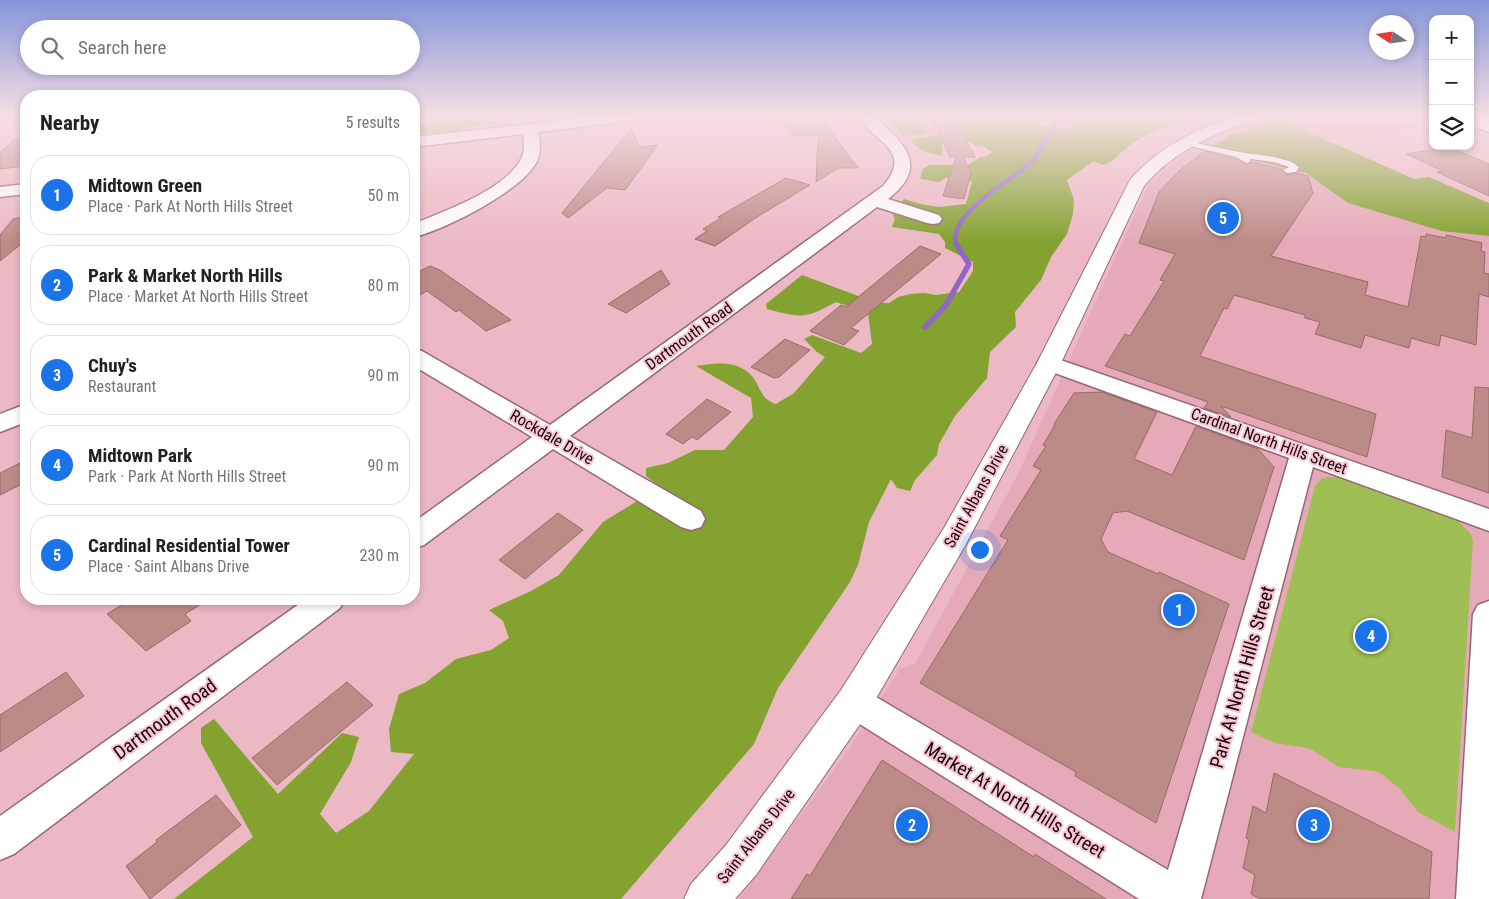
<!DOCTYPE html>
<html lang="en">
<head>
<meta charset="utf-8">
<style>
  body { margin:0; font-family:"Roboto Condensed",sans-serif; background:#f2f2f2; color:#202124 }
  .controls { position:absolute; right:15px; top:15px; display:grid; overflow:hidden; border-radius:10px; box-shadow:0 2px 8px #0003 }
  .controls button { width:45px; height:45px; display:grid; place-items:center; padding:0; border:0; border-bottom:1px solid #e0e0e0; background:#fff; color:#202124; font:25px sans-serif }
  .compass { position:absolute; left:1369px; top:15px; width:45px; height:45px; border-radius:50%; background:#fff; box-shadow:0 2px 8px #0003; rotate:282deg }
  .you { position:absolute; left:979px; top:549px; width:18px; height:18px; margin:-12px; border:4px solid #fff; border-radius:50%; background:#1a73e8; box-shadow:0 0 0 8px #1a73e833 }
  .badge { display:grid; place-items:center; width:32px; height:32px; border-radius:50%; background:#1a73e8; color:#fff; font-size:16px; font-weight:700 }
  .pin { position:absolute; translate:-50% -50%; border:2px solid #fff; box-shadow:0 1px 5px #0006 }
  .list { margin:0; padding:0; list-style:none }
  h2 { display:flex; justify-content:space-between; align-items:center; height:65px; margin:0; padding:0 20px; font-size:21px }
  h2 small { font-size:16px; font-weight:400; color:#757577 }
  .list li { display:grid; grid-template-columns:32px 1fr auto; gap:15px; align-items:center; box-sizing:border-box; height:80px; margin:0 10px 10px; padding:0 10px; border:1px solid #e0e0e0; border-radius:20px }
  .list b { display:block; font-size:19px; white-space:nowrap }
  .list p { margin:0; font-size:16px; white-space:nowrap; color:#757577 }
  .list em { font-size:16px; font-style:normal; color:#757577 }
  .icon { flex:none; width:28px; height:28px; fill:none; stroke:currentColor; stroke-width:2; stroke-linecap:round; stroke-linejoin:round }
  .map { position:relative; flex:none; width:1489px; height:899px; overflow:hidden }
  .search { position:absolute; background:#fff; box-shadow:0 2px 8px #0003; left:20px; top:20px; width:400px; height:55px; display:flex; align-items:center; gap:12px; box-sizing:border-box; padding:0 18px; border-radius:28px; color:#757577; font-size:19px }
  .panel { position:absolute; background:#fff; box-shadow:0 2px 8px #0003; left:20px; top:90px; width:400px; height:515px; border-radius:20px }
  .map>svg:first-child { display:block }
</style>
</head>
<body>
<div class="map">
<svg width="1489" height="899" viewBox="0 0 1489 899">
  <rect width="100%" height="100%" fill="#ecb8c4"/>
  <!-- built -->
  <path fill="#e5a9b7" d="M1273,117h160v8l-106,15 162,76v683h-750l105,-143 56,-87 15,-5 102,-188 131,-291 28,-26 26,-16 26,-12z"/>
  <!-- green -->
  <path fill="#9fbe54" d="M1328,477h17l111,42 14,14 3,7 -18,292 -37,-20 -18,-23 -18,-15 -8,-3 -35,-4 -27,-17 -10,-3 -27,-4 -24,-11 64,-246 6,-7z"/>
  <!-- forest -->
  <g fill="#83a22f">
    <path d="M438,117l52,2 8,4 -36,5v2l-10,3h-38v-8l23,-2z"/>
    <path d="M884,117h132l28,9 24,4 16,-13h110c-22,7 -44,14 -64,28 -10,7 -14,16 -27,20l-9,-4 -27,19 7,20 -1,14 -6,20 -16,23 -10,23 -26,32 1,15 -26,25 -3,26 -32,38 -16,28 -2,11 -22,25 -5,11 -13,-3 -6,-9 -22,43 -11,43 -8,17 -72,106 -24,56 -133,155h-447l79,-62 -52,-94v-15l13,-9 64,75 64,-61 17,4 -8,25 -31,52 16,19 33,-22 45,-57 -23,-2 -2,-23 10,-35 26,-11 31,-24 35,-9 18,-12 -6,-17 -14,-11 42,-19 28,-16 44,-53 39,-24 57,18 -53,-40v-8l22,-5 27,-13h29l29,-33 -2,-19 -55,-32c18,-3 38,-6 53,7 12,11 9,25 27,31l18,-11 31,-36 -8,-5 -13,-13 8,-4 49,18 11,-9 -4,-31 -32,-11c-31,17 -34,16 -69,7l-1,-5 36,-29 75,28h12l9,-6 13,-3 13,-1 12,2 23,-3 14,-21v-9l-28,-14v-6l-6,-8 -47,-7 3,-8 -3,-6 12,-14 17,5 18,3 27,-3 6,-23 -21,-3h-6l-6,4 -19,-3 3,-10 6,-4h39l12,-8 7,-1 5,-4 -8,-5 -9,-1 -3,-4h-30v14c-12,-3 -25,-5 -31,-17l48,-7c-10,-12 -28,-18 -43,-11l12,12 -25,3z"/>
    <path d="M1281,120l133,59 15,-2 60,26v33l-47,-5 -94,-28 -42,-30 -99,-24 22,-13z"/>
  </g>
  <g fill="none" stroke-linecap="round" stroke-linejoin="round">
    <!-- stream-far1 -->
    <path stroke="#9166c4" stroke-width="4.5" d="M956,245c-9,-33 59,-65 77,-85 11,-13 16,-29 26,-43"/>
    <!-- stream -->
    <path stroke="#9166c4" stroke-width="5.5" d="M925,327l21,-22 23,-41 -13,-20"/>
  </g>
  <!-- building -->
  <g fill="#bd8b87" stroke="#996a67">
    <path d="M780,117h36l3,4 1,-4 38,51h-20l-22,14 2,-47 -24,1z"/>
    <path d="M931,117h8l25,19 11,21h-12l8,16 -7,26 -21,-3 13,-39h-6z"/>
    <path d="M631,129l9,18 18,-2 -33,45 -18,-2 -39,30 -6,-5z"/>
    <path d="M26,139v27l-26,3v-17l14,-12z"/>
    <path d="M1449,147l40,17v32l-52,-24 6,-1 -37,-17z"/>
    <path d="M1205,151l30,8 11,6 6,-3 29,7 6,6 10,-2 11,3 5,17 -42,63 97,26 -3,13 43,12 13,-71 5,1v-3l20,4v-3l36,8 -1,8 4,1 -1,21 5,1v23l-10,-3 -3,51 -35,-10 -2,11 -28,-8 -2,10 -44,-13 -4,13 -46,-14 5,-12 -15,-4v-3l-71,-20 -7,14 -3,-1 -24,48 176,58 -9,43 -146,-51 10,11 -27,-9 4,-6 -103,-36 20,-32 5,2 34,-55 -4,-1 15,-26 -36,-11 20,-51 21,-22z"/>
    <path d="M786,178l24,7 -53,32 -42,29 -20,-7 12,-8 -4,-2 18,-11 -3,-1z"/>
    <path d="M26,217v23l-26,21v-26l13,-16z"/>
    <path d="M920,246l21,8 -90,74 8,3 -15,14 -34,-14 31,-26 5,2z"/>
    <path d="M430,266l10,4 71,50 -25,11 -27,-21 -3,2 -29,-21 -13,7v-24z"/>
    <path d="M661,270l9,14 -44,29 -18,-9z"/>
    <path d="M785,339l25,11 -31,27 -5,1 -23,-11z"/>
    <path d="M1475,387l14,1v105l-47,-16 4,-47 26,8z"/>
    <path d="M1102,392l55,20 -23,47 38,16 24,-49 62,23 16,18 -30,93 -117,-49 -14,2 -12,26 7,13 50,22 1,-2 70,32 -73,219 -81,-47 1,-4 -156,-89 88,-143 -8,-4 41,-66 -8,-4 13,-20 -3,-1 12,-20 -1,-1 20,-31z"/>
    <path d="M707,399l24,13 -34,28 -5,-3 -9,7 -17,-10z"/>
    <path d="M26,460v22l-26,13v-22z"/>
    <path d="M558,513l25,17 -58,49 -26,-19z"/>
    <path d="M131,599h78l-24,15 6,7 -45,30 -39,-37z"/>
    <path d="M66,672l18,24 -84,56v-37z"/>
    <path d="M347,682l26,23 -96,80 -25,-27z"/>
    <path d="M882,760l152,97 1,-3 71,45h-315l16,-25 3,2z"/>
    <path d="M1274,773l158,79 -3,47h-169l-9,-5 4,-19 -12,-7 6,-28 -3,-2 7,-32 13,7z"/>
    <path d="M216,795l25,30 -91,74 -24,-33 31,-24 -1,-2z"/>
  </g>
  <g fill="none" stroke-linecap="round" stroke-linejoin="round">
    <defs>
      <g id="lane">
        <path d="M1489,117v4l-15,2 -4,-2 4,-2z"/>
        <path d="M1182,140l57,12 36,5 17,5 7,5 -3,5 -9,1 -4,-3 6,-3 -15,-5 -24,-3v3l-3,1 -11,-6 -54,-13z"/>
      </g>
      <g id="street">
        <path d="M591,117h44l-2,3 -5,1 -90,11c2,9 3,18 0,27 -12,30 -93,71 -124,78v-13c32,-14 87,-32 106,-63 5,-8 4,-18 3,-27l-109,13v-10z"/>
        <path d="M858,117h16c31,26 56,50 14,82l51,16 3,4 -3,4 -6,1 -6,-1 -50,-16 -307,229 131,75 4,8 -4,8 -10,3 -10,-3 -128,-78 -129,96 -10,3v-26l118,-85 -118,-71v-17l8,2 128,74 333,-239c31,-36 -9,-44 -25,-69z"/>
        <path d="M1470,117l19,5v10l-19,-7z"/>
        <path d="M26,184v10l-26,3v-10z"/>
        <path d="M1049,356l440,153v22l-176,-64 -112,432h-62l-297,-186 -5,-11 5,-11 12,-5 12,5 302,179 121,-412 -248,-90 -4,-5 4,-5z"/>
        <path d="M26,404v18l-26,10v-18z"/>
        <path d="M306,599h39l-5,9 -326,246 -14,6v-44z"/>
        <path d="M1489,601v298h-33l17,-285 5,-9z"/>
      </g>
      <path id="secondary" d="M1234,117h23l-3,3c-42,14 -80,31 -110,66l-83,177 -95,181 -99,170 -111,161 -21,24h-51l7,-15 35,-39 115,-155 103,-162 93,-165 93,-183c28,-32 63,-50 104,-63z"/>
    </defs>
    <!-- lane casing -->
    <use href="#lane" stroke="#976873" stroke-width="2"/>
    <!-- street casing -->
    <use href="#street" stroke="#976873" stroke-width="3"/>
    <!-- secondary casing -->
    <use href="#secondary" stroke="#976873" stroke-width="2"/>
    <!-- lane -->
    <use href="#lane" fill="#fff" fill-rule="evenodd"/>
    <!-- street -->
    <use href="#street" fill="#fff" fill-rule="evenodd"/>
    <!-- secondary -->
    <use href="#secondary" fill="#fff" fill-rule="evenodd"/>
  </g>
  <!-- sky -->
  <linearGradient id="sky" x2="0" y2="1"><stop stop-color="#8595da"/><stop offset="0.48" stop-color="#f6dfe4"/><stop offset="1" stop-color="#f6dfe4" stop-opacity="0"/></linearGradient>
  <rect width="1489" height="243" fill="url(#sky)"/>
  <g text-anchor="middle" dominant-baseline="central" stroke-width="4" stroke-linejoin="round" paint-order="stroke">
    <!-- street labels -->
    <g font-size="16" fill="#18070c" stroke="#f9c5d0">
      <text transform="translate(689 336) rotate(-36)">Dartmouth Road</text>
      <text transform="translate(552 437) rotate(30)">Rockdale Drive</text>
      <text transform="translate(1269 441) rotate(20)">Cardinal North Hills Street</text>
      <text transform="translate(976 496) rotate(-61)">Saint Albans Drive</text>
      <text transform="translate(756 836) rotate(-52)">Saint Albans Drive</text>
    </g>
    <!-- near-street labels -->
    <g font-size="19" fill="#18070c" stroke="#f9c5d0">
      <text transform="translate(1242 677) rotate(-74)">Park At North Hills Street</text>
      <text transform="translate(165 719) rotate(-36)">Dartmouth Road</text>
      <text transform="translate(1015 800) rotate(31)">Market At North Hills Street</text>
    </g>
  </g>
</svg>
<div class="controls">
<button>+</button>
<button>−</button>
<button><svg class="icon" aria-label="layers" viewBox="0 0 24 24"><path d="M12 4l9 5-9 5-9-5zM3 14l9 5 9-5"/></svg></button>
</div>
<svg class="compass" viewBox="-18 -18 36 36"><path d="M0-13l5 13h-10z" fill="#e53935"/><path d="M0 13l5-13h-10z" fill="#757577"/></svg>
<div class="you"></div>
<div class="pin badge" style="left:1179px;top:610px">1</div>
<div class="pin badge" style="left:912px;top:825px">2</div>
<div class="pin badge" style="left:1314px;top:825px">3</div>
<div class="pin badge" style="left:1371px;top:636px">4</div>
<div class="pin badge" style="left:1223px;top:218px">5</div>
<div class="search"><svg class="icon" aria-label="search" viewBox="0 0 24 24"><circle cx="10" cy="10" r="6"/><path d="M15 15l6 6"/></svg>Search here</div>
<section class="panel">
<h2>Nearby<small>5 results</small></h2>
<ul class="list">
<li><span class="badge">1</span><div><b>Midtown Green</b><p>Place · Park At North Hills Street</p></div><em>50 m</em></li>
<li><span class="badge">2</span><div><b>Park &amp; Market North Hills</b><p>Place · Market At North Hills Street</p></div><em>80 m</em></li>
<li><span class="badge">3</span><div><b>Chuy's</b><p>Restaurant</p></div><em>90 m</em></li>
<li><span class="badge">4</span><div><b>Midtown Park</b><p>Park · Park At North Hills Street</p></div><em>90 m</em></li>
<li><span class="badge">5</span><div><b>Cardinal Residential Tower</b><p>Place · Saint Albans Drive</p></div><em>230 m</em></li>
</ul>
</section>
</div>
</body>
</html>
